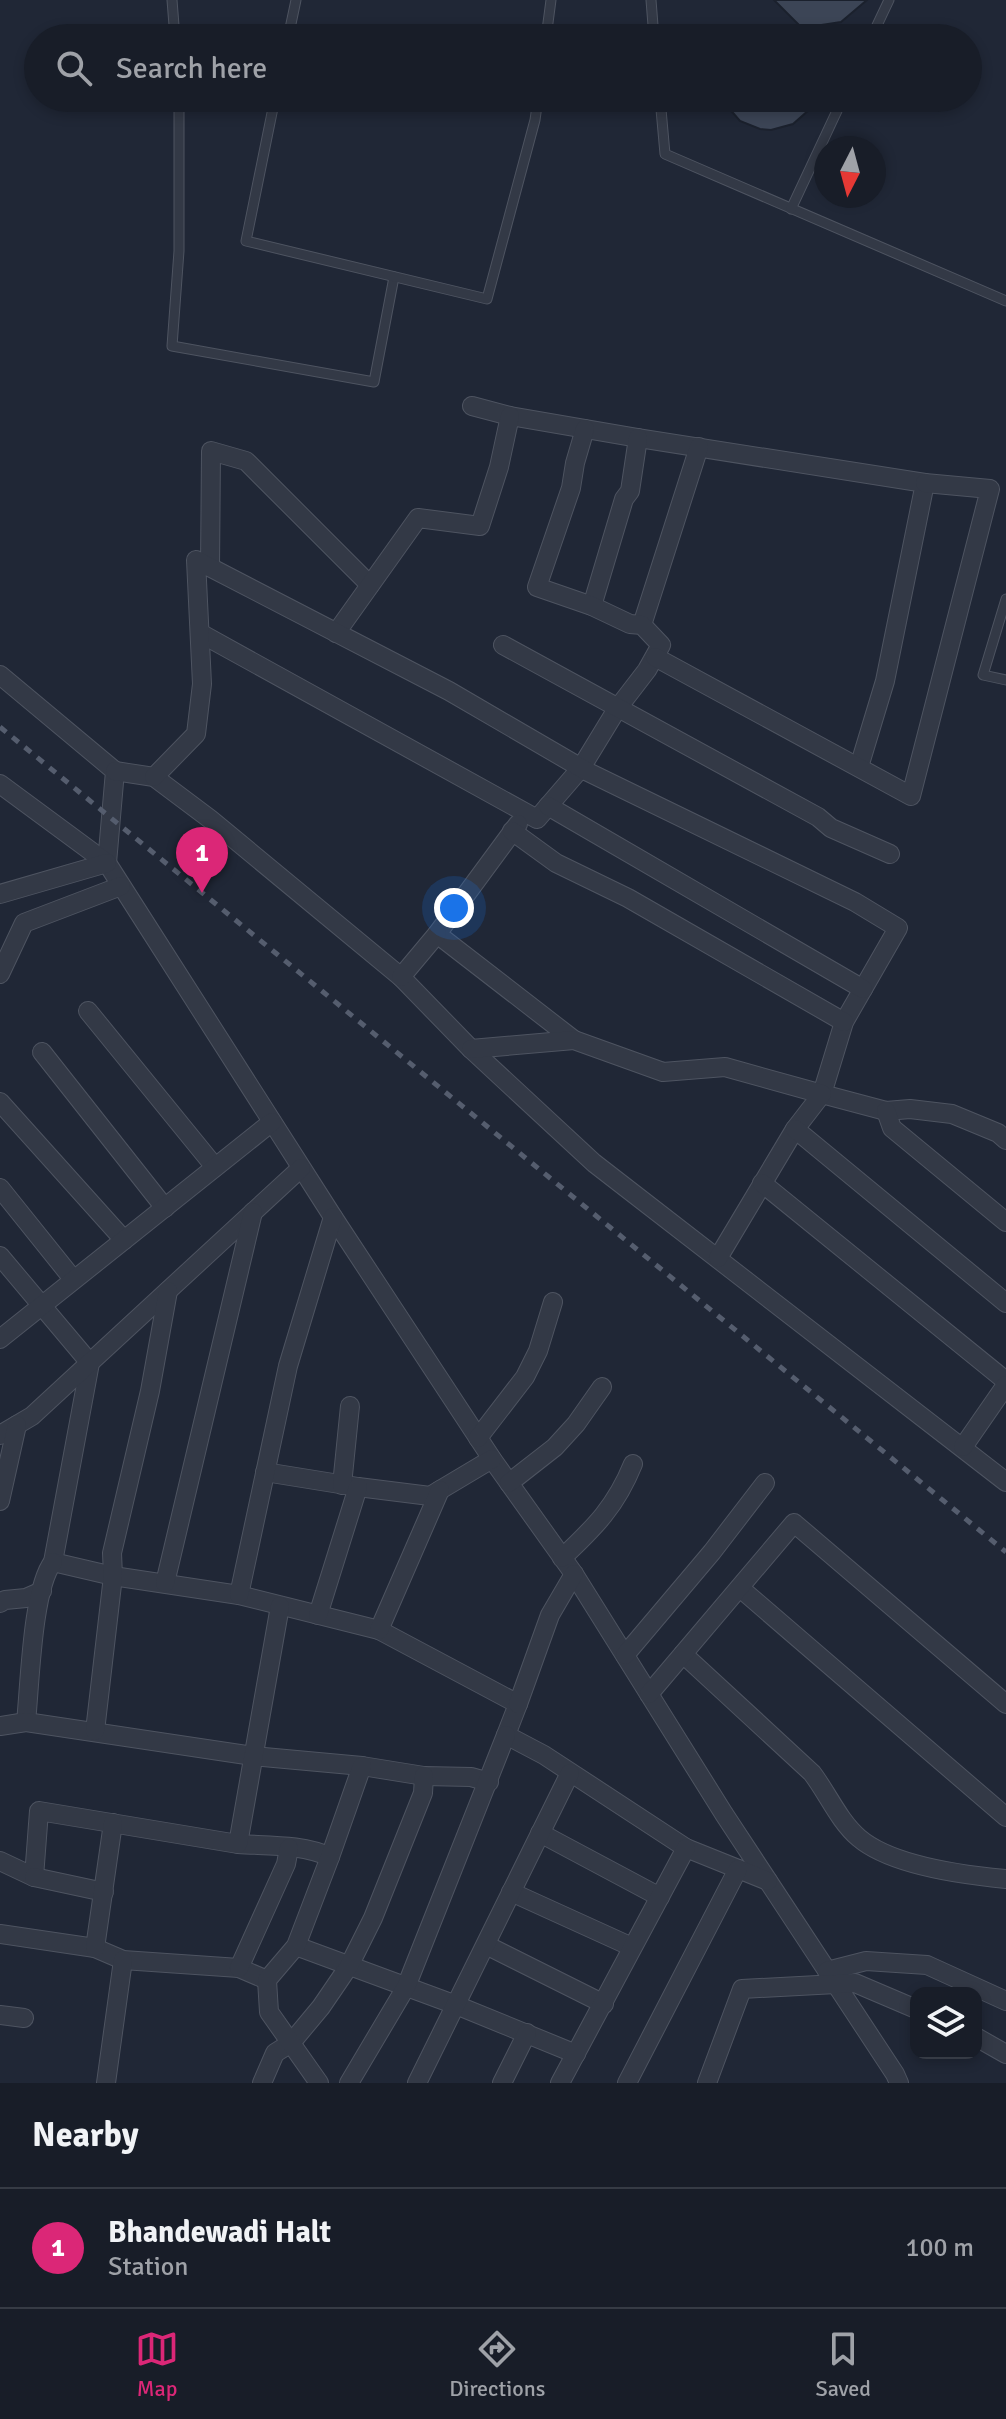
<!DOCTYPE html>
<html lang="en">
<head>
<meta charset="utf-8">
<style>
  body { margin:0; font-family:Signika,sans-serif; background:#252a34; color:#f1f3f6 }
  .controls { position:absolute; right:24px; bottom:24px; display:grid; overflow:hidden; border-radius:16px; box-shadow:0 4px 12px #0003 }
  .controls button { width:72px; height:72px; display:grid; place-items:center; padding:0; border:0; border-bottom:2px solid #363b45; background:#181d28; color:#f1f3f6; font:40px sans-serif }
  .compass { position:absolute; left:814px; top:136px; width:72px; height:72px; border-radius:50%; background:#181d28; box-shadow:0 4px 12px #0003; rotate:186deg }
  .you { position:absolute; left:454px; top:908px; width:28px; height:28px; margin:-20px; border:6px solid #fff; border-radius:50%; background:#1a73e8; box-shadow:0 0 0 12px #1a73e833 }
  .badge { display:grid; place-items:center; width:52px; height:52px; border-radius:50%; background:#db2777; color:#fff; font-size:26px; font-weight:700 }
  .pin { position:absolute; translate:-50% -66px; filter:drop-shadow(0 2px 4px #0008) }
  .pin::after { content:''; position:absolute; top:42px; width:28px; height:24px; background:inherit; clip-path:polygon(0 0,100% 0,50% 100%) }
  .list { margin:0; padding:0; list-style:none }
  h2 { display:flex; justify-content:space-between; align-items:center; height:104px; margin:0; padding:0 32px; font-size:34px }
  h2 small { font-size:26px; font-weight:400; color:#9fa2a8 }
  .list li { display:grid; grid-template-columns:52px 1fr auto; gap:24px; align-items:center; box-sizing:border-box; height:120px; padding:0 32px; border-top:2px solid #363b45 }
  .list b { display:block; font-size:30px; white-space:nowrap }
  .list p { margin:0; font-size:26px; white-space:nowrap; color:#9fa2a8 }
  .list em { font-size:26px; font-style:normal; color:#9fa2a8 }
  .icon { flex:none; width:44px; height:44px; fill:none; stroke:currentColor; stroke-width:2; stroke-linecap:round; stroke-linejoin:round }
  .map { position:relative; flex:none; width:1006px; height:2083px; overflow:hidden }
  .search { position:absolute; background:#181d28; box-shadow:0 4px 12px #0003; left:24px; right:24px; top:24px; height:88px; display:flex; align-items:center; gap:20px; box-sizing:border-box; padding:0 28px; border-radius:44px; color:#9fa2a8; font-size:30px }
  .sheet { height:224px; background:#181d28 }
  nav { display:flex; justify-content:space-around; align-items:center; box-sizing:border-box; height:112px; border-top:2px solid #363b45; background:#181d28; font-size:22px; color:#9fa2a8 }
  nav a { display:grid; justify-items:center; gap:4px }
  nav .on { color:#db2777 }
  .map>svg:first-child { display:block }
</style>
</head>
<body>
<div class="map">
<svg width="1006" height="2083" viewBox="0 0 1006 2083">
  <rect width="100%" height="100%" fill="#202736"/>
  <!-- building -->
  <g fill="#3c4556" stroke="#1b212d" stroke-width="2">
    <path d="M774,0h93l-26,22 -39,6z"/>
    <path d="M720,98h96l-6,11 -17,15 -22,6 -11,-1 -20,-8z"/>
  </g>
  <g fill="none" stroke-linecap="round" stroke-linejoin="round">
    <defs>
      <g id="service">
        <path d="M172,0l3,38"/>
        <path d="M651,0l3,38"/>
        <path d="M288,38l8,-38"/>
        <path d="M546,38l5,-38"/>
        <path d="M871,38l18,-38"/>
        <path d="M179,98v153l-7,95 202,36 20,-105"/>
        <path d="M275,98l-29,143 241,58 48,-179 3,-22"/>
        <path d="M660,98l5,56 341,147"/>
        <path d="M791,209l52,-111"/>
        <path d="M1006,599l-23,76 23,5"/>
      </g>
      <g id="minor">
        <path d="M472,406l38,10 128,22 287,45 -40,198 -26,86"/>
        <path d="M210,567l1,-116 35,10 124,124"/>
        <path d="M592,606l32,-107 6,-8 8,-53"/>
        <path d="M642,625l57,-178"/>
        <path d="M200,633l337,186 44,-51 36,-59 30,-39 14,-25 -19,-20 -12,-1 -38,-18 -55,-19 34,-99 4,-25 10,-34"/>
        <path d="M336,633l82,-115 62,8 19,-59 11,-51"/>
        <path d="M503,645l315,172 13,11 59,26"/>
        <path d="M655,657l256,139 79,-307 -65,-6"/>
        <path d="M0,675l115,96 -8,92"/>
        <path d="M115,771l39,6 56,42 191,158 70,72 123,114 412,319"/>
        <path d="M154,777l42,-43 6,-50 -6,-124 253,131 139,81 267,130 43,26 -54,94 -22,72 64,17 24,-2 42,5 46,19 8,7"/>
        <path d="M0,784l107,79 226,354 159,242 82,115 150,240 171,260 4,9"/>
        <path d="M548,806l315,183"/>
        <path d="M518,824l-81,110 137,106"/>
        <path d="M512,831l44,32 72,35 216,124"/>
        <path d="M0,894l107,-31"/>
        <path d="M0,974l24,-51 97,-37"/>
        <path d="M401,977l36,-43"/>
        <path d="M88,1011l127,156"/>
        <path d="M471,1049l103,-9 89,32 62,-5 97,27 -27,35 -77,129"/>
        <path d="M42,1052l123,156"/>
        <path d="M0,1102l124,138"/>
        <path d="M886,1111l6,17 114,94"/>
        <path d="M795,1129l211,174"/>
        <path d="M762,1183l244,198"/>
        <path d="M0,1188l73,91"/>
        <path d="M0,1256l90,107 -37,199 60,14 126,19 140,35 139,74 -12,31 38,20 142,93 82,33"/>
        <path d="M0,1339l272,-217"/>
        <path d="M0,1435l32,-19 269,-248"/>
        <path d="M478,1438l47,-61 13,-26 15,-49"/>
        <path d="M963,1447l43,-62"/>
        <path d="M265,1472l93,15 72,9 62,-37"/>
        <path d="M509,1483l46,-36 21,-23 26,-37"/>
        <path d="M342,1485l8,-79"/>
        <path d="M0,1501l17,-76"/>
        <path d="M562,1558c33,-31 54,-52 71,-94"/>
        <path d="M165,1583l88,-371"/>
        <path d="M740,1588l266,229"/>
        <path d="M239,1595l49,-229 45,-149"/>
        <path d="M0,1603l5,-3 21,-2 16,-7"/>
        <path d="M318,1615l40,-128"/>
        <path d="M379,1630l61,-140"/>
        <path d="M683,1654l129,119c16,21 27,48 47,65 33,28 104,37 147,41"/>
        <path d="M625,1655l87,-103 53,-69"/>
        <path d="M649,1694l145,-171 212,181"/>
        <path d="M518,1704l32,-89 24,-41"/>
        <path d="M26,1722c4,-37 6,-133 27,-160"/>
        <path d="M0,1726l26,-4 227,34 109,10 62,10 47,1 18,5"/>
        <path d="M95,1731l18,-155 -1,-23 38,-162 18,-100"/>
        <path d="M540,1833l120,64"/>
        <path d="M238,1844c30,2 65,0 92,13"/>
        <path d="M0,1861l34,16 5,-66 199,33 42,-238"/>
        <path d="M34,1877l70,15"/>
        <path d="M511,1892l121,55"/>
        <path d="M0,1934l95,14 28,12 116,8 28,12"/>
        <path d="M486,1945l118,59"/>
        <path d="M296,1946l160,59 120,49"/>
        <path d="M95,1948l18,-125"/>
        <path d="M239,1968l47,-104 3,-16"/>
        <path d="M827,1971l39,-10 61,4 79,36"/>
        <path d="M0,2015l24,3"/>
        <path d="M976,2037l30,17"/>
        <path d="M106,2083l17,-123"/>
        <path d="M262,2083l13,-30 16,-10 30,-36 28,-41 24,-48 50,-125 1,-17"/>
        <path d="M319,2083l-50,-71 -2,-32 29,-34 34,-89 32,-91"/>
        <path d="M349,2083l57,-96 100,-252"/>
        <path d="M417,2083l153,-310"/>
        <path d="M502,2083l25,-50"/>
        <path d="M560,2083l126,-235"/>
        <path d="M627,2083l111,-214"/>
        <path d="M707,2083l35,-94 113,-6 61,26"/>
      </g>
    </defs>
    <!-- service casing -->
    <use href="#service" stroke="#4e5461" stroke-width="11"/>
    <!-- minor casing -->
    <use href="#minor" stroke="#4e5461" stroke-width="20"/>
    <!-- service -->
    <use href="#service" stroke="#333946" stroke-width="9"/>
    <!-- minor -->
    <use href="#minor" stroke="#333946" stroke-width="18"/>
    <!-- rail -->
    <path stroke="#555d6e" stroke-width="5" stroke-dasharray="8 8" stroke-linecap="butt" d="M0,727l1006,825"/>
  </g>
</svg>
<div class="controls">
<button><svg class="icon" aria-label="layers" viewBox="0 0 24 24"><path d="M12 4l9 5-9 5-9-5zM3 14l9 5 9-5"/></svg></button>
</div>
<svg class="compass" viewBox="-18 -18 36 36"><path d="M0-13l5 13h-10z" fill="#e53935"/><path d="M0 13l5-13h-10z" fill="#9fa2a8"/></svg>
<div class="you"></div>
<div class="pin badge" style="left:202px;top:893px">1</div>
<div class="search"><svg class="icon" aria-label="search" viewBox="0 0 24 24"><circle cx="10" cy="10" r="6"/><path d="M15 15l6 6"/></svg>Search here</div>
</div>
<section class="sheet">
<h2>Nearby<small></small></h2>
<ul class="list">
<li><span class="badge">1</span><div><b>Bhandewadi Halt</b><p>Station</p></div><em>100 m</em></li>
</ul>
</section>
<nav>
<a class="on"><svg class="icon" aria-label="map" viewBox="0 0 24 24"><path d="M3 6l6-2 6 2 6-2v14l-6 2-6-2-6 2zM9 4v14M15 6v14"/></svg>Map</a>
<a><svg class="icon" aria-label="directions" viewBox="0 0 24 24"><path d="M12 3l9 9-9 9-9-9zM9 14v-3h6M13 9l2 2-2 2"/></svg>Directions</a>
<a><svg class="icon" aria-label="saved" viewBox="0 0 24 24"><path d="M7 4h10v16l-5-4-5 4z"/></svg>Saved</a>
</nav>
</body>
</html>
